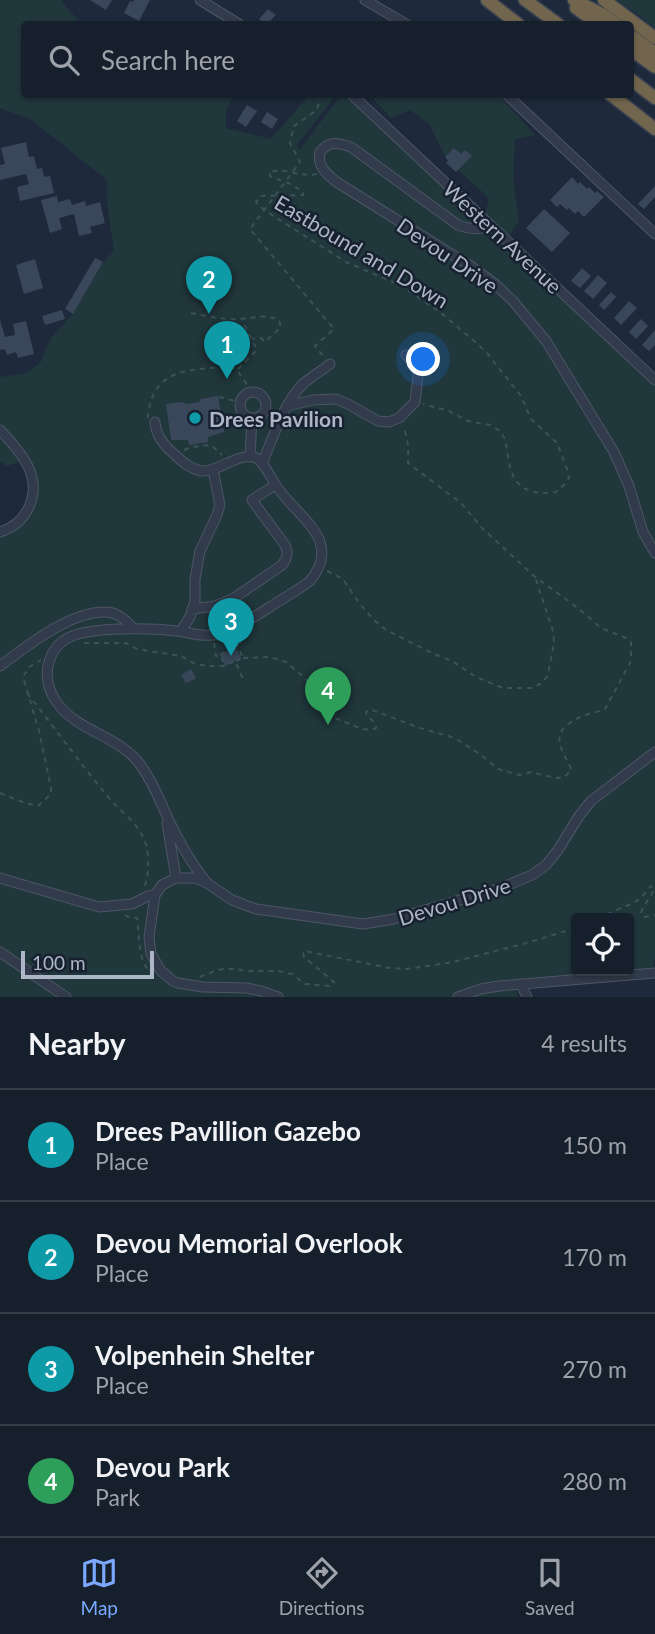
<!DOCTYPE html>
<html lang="en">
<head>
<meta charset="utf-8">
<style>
  body { margin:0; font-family:Lato,sans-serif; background:#1f2734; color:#f1f3f6 }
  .controls { position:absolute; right:21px; bottom:21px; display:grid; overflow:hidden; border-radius:7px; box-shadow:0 2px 5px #0004 }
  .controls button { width:63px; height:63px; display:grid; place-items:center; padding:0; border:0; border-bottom:2px solid #353d48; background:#161f2c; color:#f1f3f6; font:35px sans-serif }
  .scale { position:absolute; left:21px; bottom:18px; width:133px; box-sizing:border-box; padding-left:7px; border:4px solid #acb6c7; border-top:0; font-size:19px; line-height:24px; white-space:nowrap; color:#acb6c7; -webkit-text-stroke:5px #18212f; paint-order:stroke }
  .you { position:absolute; left:424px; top:360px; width:24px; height:24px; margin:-18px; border:5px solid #fff; border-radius:50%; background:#1a73e8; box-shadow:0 0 0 10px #1a73e833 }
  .badge { display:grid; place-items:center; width:46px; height:46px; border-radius:50%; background:#7aa9ff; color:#fff; font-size:23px; font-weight:700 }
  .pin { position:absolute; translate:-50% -58px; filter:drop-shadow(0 2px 4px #0008) }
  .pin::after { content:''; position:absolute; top:37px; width:24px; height:21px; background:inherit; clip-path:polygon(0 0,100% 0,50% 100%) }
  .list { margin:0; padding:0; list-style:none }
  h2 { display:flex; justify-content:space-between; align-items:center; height:91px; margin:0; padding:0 28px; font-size:30px }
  h2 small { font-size:23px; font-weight:400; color:#9ea2a9 }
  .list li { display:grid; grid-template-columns:46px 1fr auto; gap:21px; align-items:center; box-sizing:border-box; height:112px; padding:0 28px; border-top:2px solid #353d48 }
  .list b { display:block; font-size:26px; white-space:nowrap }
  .list p { margin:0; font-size:23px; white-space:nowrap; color:#9ea2a9 }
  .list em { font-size:23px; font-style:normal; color:#9ea2a9 }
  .icon { flex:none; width:38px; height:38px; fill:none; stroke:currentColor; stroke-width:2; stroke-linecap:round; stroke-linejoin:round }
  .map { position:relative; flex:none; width:655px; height:997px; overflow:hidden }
  .search { position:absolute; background:#161f2c; box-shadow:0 2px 5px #0004; left:21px; right:21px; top:21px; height:77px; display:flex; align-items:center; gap:18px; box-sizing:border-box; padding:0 24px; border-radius:7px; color:#9ea2a9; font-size:26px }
  .sheet { height:539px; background:#161f2c }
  nav { display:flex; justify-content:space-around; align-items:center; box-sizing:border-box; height:98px; border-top:2px solid #353d48; background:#161f2c; font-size:19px; color:#9ea2a9 }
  nav a { display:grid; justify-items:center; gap:4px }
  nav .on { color:#7aa9ff }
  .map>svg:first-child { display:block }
</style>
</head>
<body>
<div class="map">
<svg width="655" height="997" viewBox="0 0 655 997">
  <rect width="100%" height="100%" fill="#1e293b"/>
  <!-- green -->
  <g fill="#20373c" fill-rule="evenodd">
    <path d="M0,0h61l20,24h-57v70l208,1 3,1 -9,13v19l45,11 38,-44h18l7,3 -37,47 2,5 42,-55h10l133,124 5,-21 -42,-38 -18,-36 -19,-14 -19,8 -21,-23h129l36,40 -20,4 -2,40 6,42 -13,20 149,139v577l-4,17 -136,11 3,12h-518v-465l15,-8 17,-23 -6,-40 -20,5 -6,-5v-84l26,-4 14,-10 11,-25 22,-24 30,-52 11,-11 -7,-49v-22l-77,-61 -30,-11zM576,918h53v53h-53z"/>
    <path d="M618,0h37v28z"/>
  </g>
  <!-- building -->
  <g fill="#3a475b">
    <path d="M90,0h22l-6,10z"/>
    <path d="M134,0h16l-11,21 -15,-8 6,-12 3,1z"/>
    <path d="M268,9l8,6 -9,9h-3l-5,-5z"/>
    <path d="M247,105l10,6 -11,16 -9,-6z"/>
    <path d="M267,112l11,7 -6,10 -11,-7z"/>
    <path d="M26,142l3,15 5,-1 3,13 5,-1 2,9 6,-1 4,17 -34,8 -3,-14 12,-3 -3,-10 -26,6v-15l5,-1 -4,-16z"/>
    <path d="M454,148l7,6 4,-4 7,6 -16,16 -10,-9 2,-2 -3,-4z"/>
    <path d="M572,177l6,7 2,-2 7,7 2,-2 6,6 2,-2 7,6 -20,20 -6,-6 -3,3 -6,-6 -2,2 -7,-6 -3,3 -7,-7z"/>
    <path d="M655,186v11l-11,12 -6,-5z"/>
    <path d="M57,196l1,6 12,-3 2,6 13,-4 1,5 14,-4 5,21 -15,4 2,6 -13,3 -5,-22 -15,4 3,11 -12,4 -9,-33z"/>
    <path d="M544,209l26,24 -18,19 -26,-24z"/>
    <path d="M95,258l8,4 -30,52 -8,-5z"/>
    <path d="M35,259l8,29 -19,6 -8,-29z"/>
    <path d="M582,268l9,8 -11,12 -9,-7z"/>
    <path d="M598,275l9,8 -14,16 -9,-8z"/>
    <path d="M611,292l5,5 -12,13 -5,-5z"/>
    <path d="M629,301l8,7 -16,17 -7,-7z"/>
    <path d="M62,310l3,9 -20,6 -3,-9z"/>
    <path d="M641,319l7,7 -12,13 -7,-7z"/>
    <path d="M0,320l5,17 10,-2 -2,-11 13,-3 8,33 -16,4 -2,-6 -9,3 -2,-6 -5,1z"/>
    <path d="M655,330v15l-6,6 -7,-6z"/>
    <path d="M218,396l6,36 -16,5v5l-19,3 -1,-5h-17l-5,-36 17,-2 3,2 13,-2 2,-3z"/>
    <path d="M235,646l6,12 -16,8 -5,-11z"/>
    <path d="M191,669l5,9 -10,5 -5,-8z"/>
  </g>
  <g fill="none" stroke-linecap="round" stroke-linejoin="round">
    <defs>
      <g id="minor">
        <path d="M200,0l39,24"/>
        <path d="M365,0l41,24"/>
        <path d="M351,94l304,286"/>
        <path d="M506,94l149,140"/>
        <path d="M490,226c-10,4 -22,3 -32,-1l-107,-78c-12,-4 -22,-7 -31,5 -3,14 6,21 15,29l137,86 23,17 18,17 33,40 68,111 15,34 14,46 12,21"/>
        <circle cx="253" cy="405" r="13"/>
        <path d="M287,406l26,-6 23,-1 12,5 30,17 11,1 10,-4 16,-16 4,-35 -13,-12"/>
        <path d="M155,422c1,14 9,23 19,32 7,7 17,15 27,17 17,2 41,-22 57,-12 8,6 15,24 22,32 22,29 62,51 30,90 -13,10 -27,17 -40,26 -18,11 -35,24 -57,28 -12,2 -24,-3 -37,-4 -24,-3 -90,-5 -110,8 -8,5 -13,11 -16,20 -6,15 -2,32 8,45 20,27 60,32 81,59 12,16 19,33 27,51 11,24 24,48 41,69"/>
        <path d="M0,430c20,21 43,46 29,77 -6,13 -16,21 -29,25"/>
        <path d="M250,457l2,-39"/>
        <path d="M262,464c10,-24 22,-62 41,-80 8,-7 18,-13 27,-20"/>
        <path d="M192,609l23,-3 19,-8 48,-33c5,-7 7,-12 3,-20l-33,-45 23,-15"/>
        <path d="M181,631l9,-14 5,-16v-22l5,-28 17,-36 3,-10 -7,-35"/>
        <path d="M0,666c27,-20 70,-55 106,-54 11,0 20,8 27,16"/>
        <path d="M167,823l9,55"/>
        <path d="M0,878l99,29 33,-3 16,-8 7,-1"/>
        <path d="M0,952l66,45"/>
        <path d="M521,984l6,13"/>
        <path d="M278,997l-17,-6 -14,-3 -44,-1 -25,-4 -5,-2 -12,-10 -10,-17 -2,-17 6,-42 7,-10 14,-7h19l12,5 25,17 24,9 107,15 31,-5 107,-31 31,-13 14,-10 12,-15 21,-34 12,-15 64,-49"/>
        <path d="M458,997l23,-8 18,-3 156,-13"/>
      </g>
      <g id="highway">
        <path d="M487,0l31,24"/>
        <path d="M525,0l33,24"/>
        <path d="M574,0l28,14 14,10"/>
        <path d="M604,0l51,38"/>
        <path d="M576,8l22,16"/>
        <path d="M630,35l25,18"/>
        <path d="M630,49l25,18"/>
        <path d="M630,79l25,19"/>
        <path d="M610,94l45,35"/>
      </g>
    </defs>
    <!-- minor casing -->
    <use href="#minor" stroke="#4d5665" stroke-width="11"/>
    <!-- highway casing -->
    <use href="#highway" stroke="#3a4352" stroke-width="15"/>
    <!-- path -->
    <g stroke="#3b5356" stroke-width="2" stroke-dasharray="5 5" stroke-linecap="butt">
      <path d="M321,94l-4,16 -23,16 -4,17 10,19 -50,67 84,100 -19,17 10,12"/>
      <path d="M317,174c-16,4 -31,-7 -48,-2l2,5 20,7 12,8v3l-43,1 -4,6 8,8 82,52 54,23 40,27 33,28 13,12 35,44 10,23 26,24 10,26 2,9 -3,5 -10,9 -12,1 -10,-1 -11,-4 -8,-8 -5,-12 -5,-29 -5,-8 -10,-6 -22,-4 -19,-10 -26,-7"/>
      <path d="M191,313c16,3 31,7 47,6 14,0 27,-6 41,1l2,7 -16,15 -4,-4 -9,1"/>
      <path d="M238,369l19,-19 -15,-30"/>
      <path d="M219,397l16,4"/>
      <path d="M148,418c3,-51 44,-49 84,-51l5,3 15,22"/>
      <path d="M184,450l8,-3 19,-2 11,10"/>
      <path d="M327,571l16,8 16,24 15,17 12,10 48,24 18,7 24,16 27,11h28l9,-4 7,-7 3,-12 4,-23 -1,-11 -18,-54"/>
      <path d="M84,643h42l11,6 44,7 14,8 12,2h18l10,-5 8,18"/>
      <path d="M214,643l2,13 4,-1 5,10"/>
      <path d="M220,655l20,-12 8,-12"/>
      <path d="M243,658l27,-1 16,5 19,16 9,13 10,19 6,6 32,13 10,1 4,-2c0,-8 -9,-9 -10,-16l2,-2h4l48,18 35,10 26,17 17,14 22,6 11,-3 25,6 8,-1 8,-7c-14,-26 -23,-40 11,-54 7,-3 15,-4 22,-7l26,-48v-19l-5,-4 -25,-10 -23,-20 -44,-32 -52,-48 -21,-25 -53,-40c0,-14 1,-23 -5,-36"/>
      <path d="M236,661l7,-3 -6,-13"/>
      <path d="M27,693c28,35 54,72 83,106 10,12 25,22 32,36 8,14 8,39 2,53"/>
      <path d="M0,793l25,10 13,3 13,-12v-6l-12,-57 -16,-54 6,-10 12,-7"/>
      <path d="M125,915l3,2 9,1c3,16 0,44 14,54"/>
      <path d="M598,918l35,-15 8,-5 10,-12 3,2c-2,10 -11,16 -13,25l3,4 11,-2"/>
      <path d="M200,977l15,-6 8,-2h14l9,2h32l14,3 13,10 26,2 3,-4 -30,-25 -1,-5 2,-1 84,17 18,1 46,-7 77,-20 46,-14"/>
    </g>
    <!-- minor -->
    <use href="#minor" stroke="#323b4b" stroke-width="9"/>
    <!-- highway -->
    <use href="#highway" stroke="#72654e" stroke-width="12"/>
  </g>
  <!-- markers -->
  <circle fill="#0f9aa8" stroke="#18212f" stroke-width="2.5" cx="195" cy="418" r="7"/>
  <g text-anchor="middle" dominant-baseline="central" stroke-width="5" stroke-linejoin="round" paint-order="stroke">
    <!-- street labels -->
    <g font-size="21" fill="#acb6c7" stroke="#18212f">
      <text transform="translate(503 237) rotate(43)">Western Avenue</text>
      <text transform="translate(362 251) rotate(31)">Eastbound and Down</text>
      <text transform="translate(448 255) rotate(34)">Devou Drive</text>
      <text transform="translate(454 901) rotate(-17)">Devou Drive</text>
    </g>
    <!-- poi labels -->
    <g font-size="21" font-weight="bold" fill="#acb6c7" stroke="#18212f" text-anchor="start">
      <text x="209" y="418">Drees Pavilion</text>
    </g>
  </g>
</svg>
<div class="controls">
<button><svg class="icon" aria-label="locate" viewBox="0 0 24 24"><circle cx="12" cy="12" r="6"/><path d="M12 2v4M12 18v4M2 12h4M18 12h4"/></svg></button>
</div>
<div class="scale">100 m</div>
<div class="you"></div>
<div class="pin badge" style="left:227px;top:379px;background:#0f9aa8">1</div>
<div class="pin badge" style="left:209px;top:314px;background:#0f9aa8">2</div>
<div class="pin badge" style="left:231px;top:656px;background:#0f9aa8">3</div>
<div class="pin badge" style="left:328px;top:725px;background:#2e9e5b">4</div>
<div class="search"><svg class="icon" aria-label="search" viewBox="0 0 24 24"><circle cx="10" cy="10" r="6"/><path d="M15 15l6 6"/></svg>Search here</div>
</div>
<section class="sheet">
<h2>Nearby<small>4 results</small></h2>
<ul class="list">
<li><span class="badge" style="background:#0f9aa8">1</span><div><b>Drees Pavillion Gazebo</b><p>Place</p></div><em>150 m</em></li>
<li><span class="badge" style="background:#0f9aa8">2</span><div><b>Devou Memorial Overlook</b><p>Place</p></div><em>170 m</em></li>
<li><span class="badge" style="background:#0f9aa8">3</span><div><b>Volpenhein Shelter</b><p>Place</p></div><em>270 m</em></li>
<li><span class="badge" style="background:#2e9e5b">4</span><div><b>Devou Park</b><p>Park</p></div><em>280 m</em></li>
</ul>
</section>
<nav>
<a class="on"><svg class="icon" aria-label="map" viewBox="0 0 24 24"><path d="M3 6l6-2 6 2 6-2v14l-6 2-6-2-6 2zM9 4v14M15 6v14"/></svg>Map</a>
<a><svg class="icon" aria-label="directions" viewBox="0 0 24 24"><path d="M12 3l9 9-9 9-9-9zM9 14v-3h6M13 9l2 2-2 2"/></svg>Directions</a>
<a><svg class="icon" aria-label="saved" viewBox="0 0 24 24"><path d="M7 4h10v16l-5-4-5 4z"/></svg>Saved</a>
</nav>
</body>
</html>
